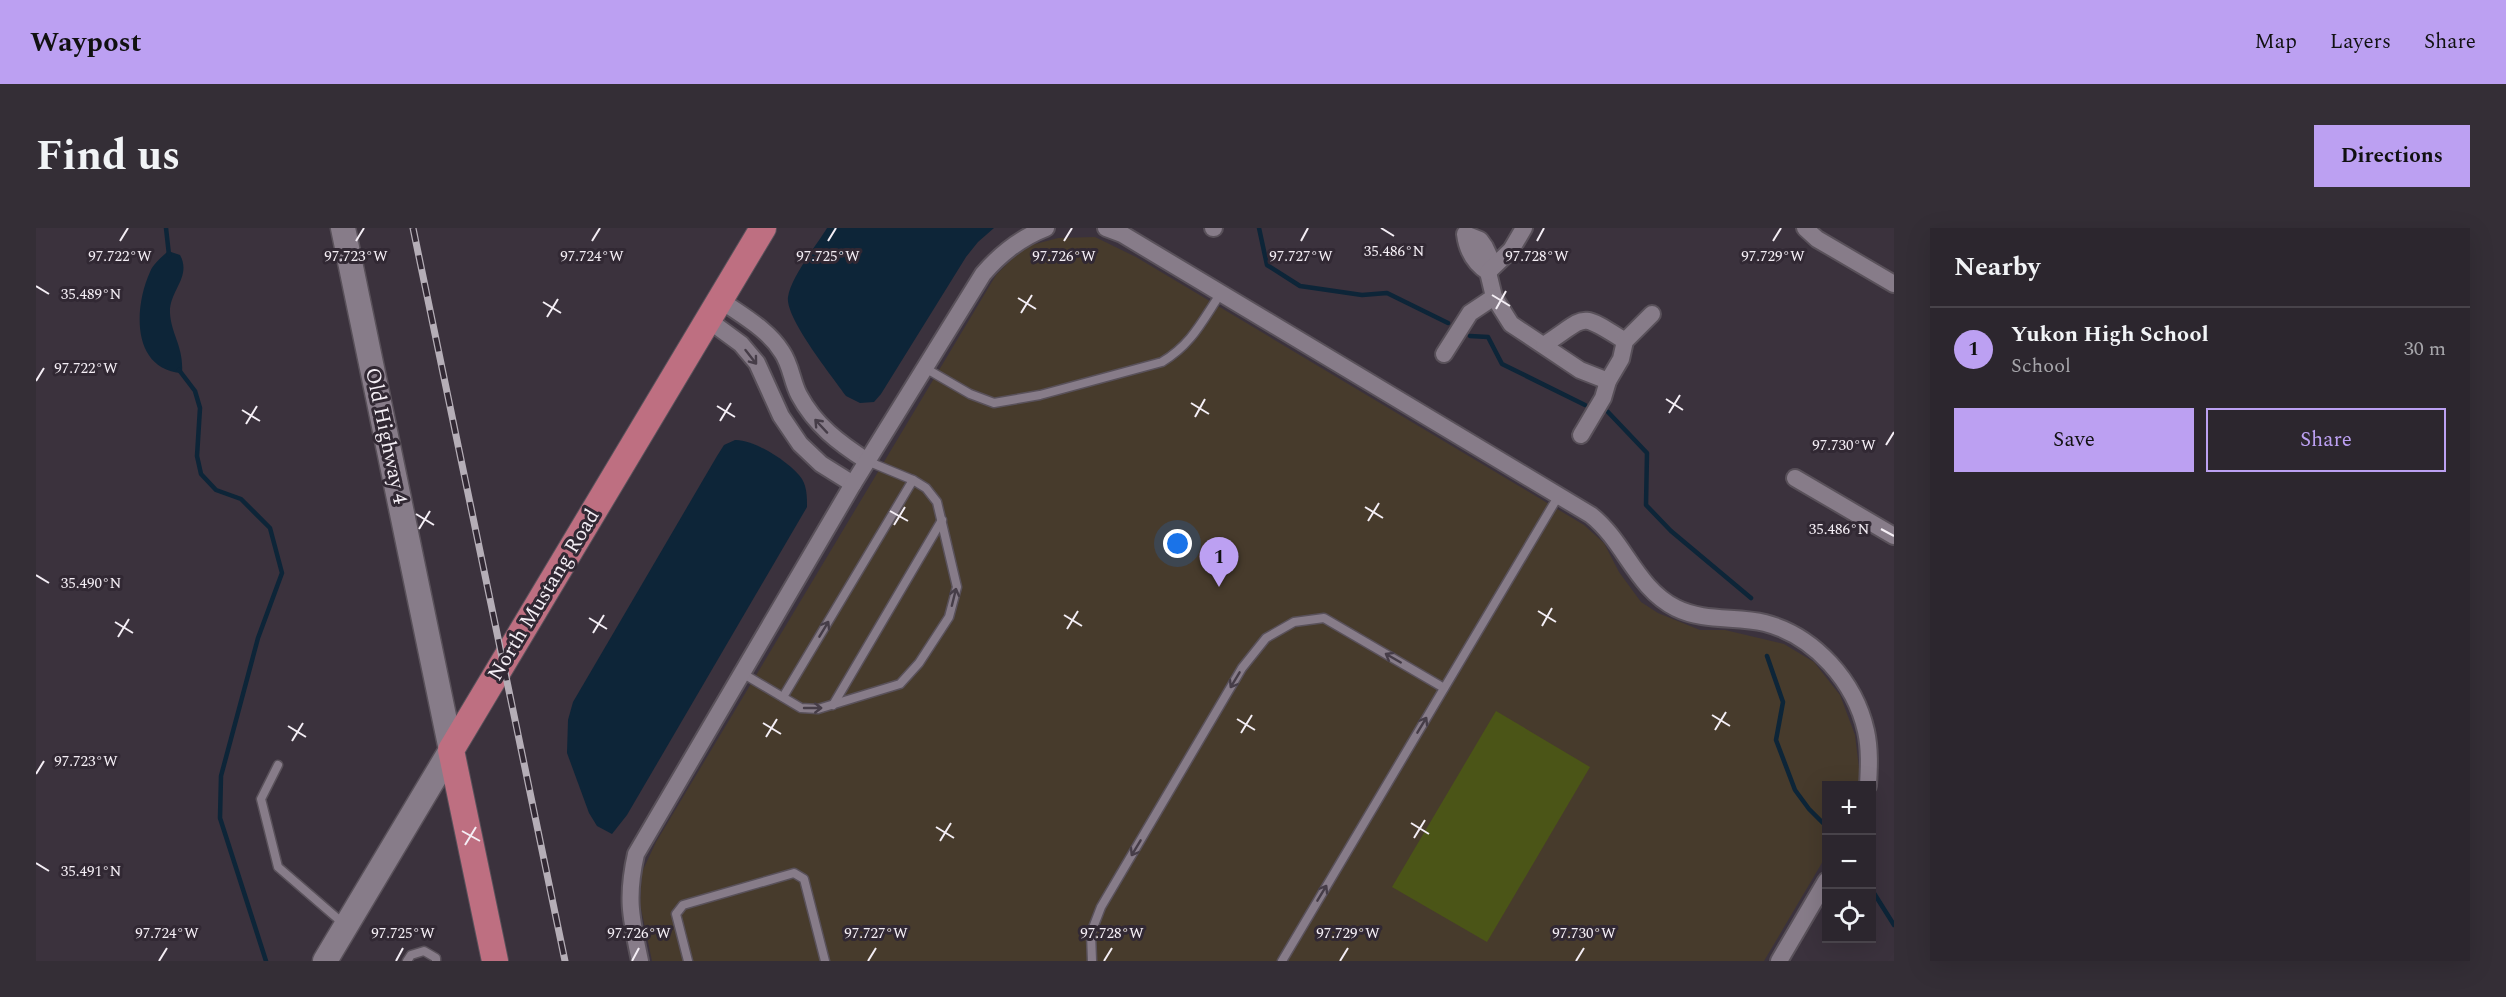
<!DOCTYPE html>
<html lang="en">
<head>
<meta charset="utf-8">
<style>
  body { margin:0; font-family:Spectral,serif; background:#342e36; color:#f1f3f6 }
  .controls { position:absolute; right:18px; bottom:18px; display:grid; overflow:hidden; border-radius:0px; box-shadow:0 6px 24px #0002 }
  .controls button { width:54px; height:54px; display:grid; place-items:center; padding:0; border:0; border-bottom:2px solid #48434a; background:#2c262e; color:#f1f3f6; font:30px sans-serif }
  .you { position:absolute; left:1142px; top:316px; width:21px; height:21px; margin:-15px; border:4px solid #fff; border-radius:50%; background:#1a73e8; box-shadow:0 0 0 9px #1a73e833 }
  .badge { display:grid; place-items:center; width:39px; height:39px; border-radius:50%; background:#bca0f2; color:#111; font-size:20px; font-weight:700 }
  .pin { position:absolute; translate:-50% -50px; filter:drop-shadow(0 2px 3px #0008) }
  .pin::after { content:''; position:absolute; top:32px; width:21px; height:18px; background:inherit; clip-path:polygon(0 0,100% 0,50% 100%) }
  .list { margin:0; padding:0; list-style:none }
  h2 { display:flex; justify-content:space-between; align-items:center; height:78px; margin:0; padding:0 24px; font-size:26px }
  h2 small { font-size:20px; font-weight:400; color:#a6a5aa }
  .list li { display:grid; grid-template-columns:39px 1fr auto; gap:18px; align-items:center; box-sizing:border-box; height:84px; padding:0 24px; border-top:2px solid #48434a }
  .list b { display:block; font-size:22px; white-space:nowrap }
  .list p { margin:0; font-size:20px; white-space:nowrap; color:#a6a5aa }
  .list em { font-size:20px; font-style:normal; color:#a6a5aa }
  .actions { display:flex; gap:12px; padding:18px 24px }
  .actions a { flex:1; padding:14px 0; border:2px solid #bca0f2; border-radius:0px; text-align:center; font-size:21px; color:#bca0f2 }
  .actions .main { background:#bca0f2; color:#111 }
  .icon { flex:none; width:33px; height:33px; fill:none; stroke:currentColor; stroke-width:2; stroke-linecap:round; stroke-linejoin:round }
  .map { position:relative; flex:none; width:1858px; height:733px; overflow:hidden; border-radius:0px }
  header { display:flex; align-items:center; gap:36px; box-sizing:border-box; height:84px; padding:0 30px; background:#bca0f2; color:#111 }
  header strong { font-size:28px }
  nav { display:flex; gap:33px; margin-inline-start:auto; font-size:21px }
  .intro { display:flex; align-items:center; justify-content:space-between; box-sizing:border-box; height:144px; padding:0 36px }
  h1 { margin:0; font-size:42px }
  .button { padding:15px 27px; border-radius:0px; background:#bca0f2; color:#111; font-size:21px; font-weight:700 }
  main { display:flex; gap:36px; padding:0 36px }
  aside { flex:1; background:#2c262e; border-radius:0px; box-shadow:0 6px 24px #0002 }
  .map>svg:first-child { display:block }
</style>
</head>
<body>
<header>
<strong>Waypost</strong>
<nav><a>Map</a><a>Layers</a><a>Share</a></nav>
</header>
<div class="intro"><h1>Find us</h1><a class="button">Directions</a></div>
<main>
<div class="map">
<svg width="1858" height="733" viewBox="0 0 1858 733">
  <rect width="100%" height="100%" fill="#3b323d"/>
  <!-- education -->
  <path fill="#473b2c" d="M1059,9l41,20 448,268 20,18 15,29 22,30 17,11 42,17h25l59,14 30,18 26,33 15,40 5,41 -2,9 -32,1v70l-62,105h-1112l-12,-57 2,-32 14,-30 340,-567 28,-28 34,-9z"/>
  <!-- green -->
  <path fill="#4b5517" d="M1460,483l94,56 -103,175 -95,-55z"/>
  <!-- water -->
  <g fill="#0d2538">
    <path d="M791,0h167l-16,14 -12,15 -85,137 -7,8 -14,1 -14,-7c-14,-20 -61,-78 -58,-99 3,-20 28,-51 39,-69z"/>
    <path d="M132,23l12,4c12,22 -11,36 -10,58 1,21 14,34 12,60 -51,-4 -48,-66 -32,-101 3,-8 12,-15 18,-21z"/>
    <path d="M699,212c19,-1 56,23 67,39 5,8 5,19 5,28l-180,308 -15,19 -15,-8 -8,-13 -22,-60 1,-33 5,-18 144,-246 7,-11z"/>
  </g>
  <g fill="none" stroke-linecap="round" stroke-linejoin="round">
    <!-- stream -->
    <g stroke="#0d2538" stroke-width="4.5">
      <path d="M130,0l3,27"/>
      <path d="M1223,0l8,37 33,21 62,9 25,-2 61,30"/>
      <path d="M1434,108l18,1 14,27 83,41"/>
      <path d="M143,142l16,21 5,17 -3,48 4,18 15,16 25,9 29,29 12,45 -24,65 -37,138 -1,42 46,143"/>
      <path d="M1572,184l39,41 -1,52 25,26 80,67"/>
      <path d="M1731,428l16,46 -7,38 19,50 14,19 15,15"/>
      <path d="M1836,662l22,35"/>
    </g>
    <defs>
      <g id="service">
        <path d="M889,140l45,26 24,9 46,-8 122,-33c30,-18 40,-41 59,-69"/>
        <path d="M706,445l59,35 17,1 82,-25 19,-21 30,-46 8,-30 -20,-85 -11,-14 -13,-8 -46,-19"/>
        <path d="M747,469l130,-217"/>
        <path d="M797,477l109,-185"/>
        <path d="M242,537l-17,34 17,68 67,58"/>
        <path d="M371,733l4,-6 13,-4 12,7v3"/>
        <path d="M652,733l-12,-47 7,-9 111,-32 10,6 21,82"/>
        <path d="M1056,733l-1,-28 10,-26 141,-239 24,-30 28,-16 30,-4 120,70"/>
        <path d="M1246,733l277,-466"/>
      </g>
      <g id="minor">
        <path d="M1070,0l16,6 469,281c34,27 45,73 85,93 28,14 60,8 89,15 50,13 90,59 101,108 4,18 3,37 2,55"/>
        <path d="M1177,0h1"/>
        <path d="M1769,0l12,11 77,45"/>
        <path d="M1452,44c-14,-9 -21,-22 -23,-38l15,6 5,7 6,13 -3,12 6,25 17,27 69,46 28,11"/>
        <path d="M1452,44l23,-22 13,-22"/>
        <path d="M683,71c22,16 49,30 63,53 9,13 10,30 17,43 16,30 40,48 68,66"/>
        <path d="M671,91l34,25 16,19 24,53 19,28 21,20 32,20"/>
        <path d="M1508,117c45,-29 33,-34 81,-4"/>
        <path d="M1408,126l26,-41 24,-16"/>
        <path d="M1545,207l22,-37 5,-17 13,-22 4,-18 27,-27"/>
        <path d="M1759,250l99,58"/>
        <path d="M604,733c-9,-43 -14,-63 -4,-107l217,-370 130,-210c18,-21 37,-36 63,-46"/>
        <path d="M1743,733l47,-80"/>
      </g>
      <path id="secondary" d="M289,733l126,-211 -108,-522"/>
      <path id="primary" d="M459,733l-44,-211 312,-522"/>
    </defs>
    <!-- service casing -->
    <use href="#service" stroke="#59515a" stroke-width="11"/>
    <!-- minor casing -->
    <use href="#minor" stroke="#59515a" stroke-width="20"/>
    <!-- secondary casing -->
    <use href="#secondary" stroke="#59515a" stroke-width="27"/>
    <!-- primary casing -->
    <use href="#primary" stroke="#59515a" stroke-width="28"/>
    <!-- service -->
    <use href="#service" stroke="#877c89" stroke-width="8"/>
    <!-- minor -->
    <use href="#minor" stroke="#877c89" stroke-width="16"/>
    <!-- secondary -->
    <use href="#secondary" stroke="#877c89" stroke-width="24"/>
    <!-- primary -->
    <use href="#primary" stroke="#be6f81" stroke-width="26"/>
    <defs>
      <path id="rail" d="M377,0l152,733"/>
    </defs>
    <!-- rail casing -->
    <use href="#rail" stroke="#b5aeb7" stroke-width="7"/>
    <!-- rail -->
    <use href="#rail" stroke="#312833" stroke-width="4.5" stroke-dasharray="14" stroke-linecap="butt"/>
  </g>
  <!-- one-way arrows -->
  <defs><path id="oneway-shaft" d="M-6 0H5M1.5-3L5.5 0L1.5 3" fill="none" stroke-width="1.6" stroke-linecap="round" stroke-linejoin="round" transform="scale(1.5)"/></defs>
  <g stroke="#463d48">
    <use href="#oneway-shaft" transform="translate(715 129) rotate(52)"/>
    <use href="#oneway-shaft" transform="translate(785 198) rotate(-133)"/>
    <use href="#oneway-shaft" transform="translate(918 369) rotate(-76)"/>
    <use href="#oneway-shaft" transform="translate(788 401) rotate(-59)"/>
    <use href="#oneway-shaft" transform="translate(1357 430) rotate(-150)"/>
    <use href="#oneway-shaft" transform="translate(1199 452) rotate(121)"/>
    <use href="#oneway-shaft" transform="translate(777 480)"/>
    <use href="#oneway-shaft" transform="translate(1386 497) rotate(-59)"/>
    <use href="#oneway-shaft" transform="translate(1100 620) rotate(121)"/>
    <use href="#oneway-shaft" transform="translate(1286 665) rotate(-59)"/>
  </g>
  <!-- ticks -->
  <path fill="none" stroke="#f4eef5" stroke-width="2" d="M1345,0l13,8M84,13l8,-13M320,13l8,-13M556,13l8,-13M792,13l8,-13M1028,13l8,-13M1265,13l7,-13M1501,13l7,-13M1737,13l8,-13M0,58l13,8M1456,67l18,11M982,70l18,11M507,74l18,11M1460,81l10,-18M985,85l11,-18M511,89l11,-18M0,153l8,-13M1630,171l17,11M1155,175l18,11M681,178l18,11M206,182l18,11M1633,185l11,-18M1159,189l10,-18M684,193l11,-18M210,196l11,-18M1850,217l8,-13M1329,279l18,11M854,283l18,10M380,286l18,11M1332,293l11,-18M858,297l11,-18M383,301l11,-18M1845,301l13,7M0,347l13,8M1502,383l18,11M1028,387l18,11M553,390l18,11M79,394l18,11M1506,398l10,-18M1031,401l11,-18M557,405l11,-18M82,409l11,-18M1676,487l18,11M1201,491l18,11M727,495l18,11M252,498l18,11M1679,502l11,-18M1205,505l11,-18M730,509l11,-18M256,513l11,-18M0,546l8,-13M1375,595l18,11M900,599l18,11M426,603l18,10M1378,610l11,-18M904,613l11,-18M429,617l11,-18M0,635l13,8M123,733l8,-13M360,733l7,-13M596,733l7,-13M832,733l8,-13M1068,733l8,-13M1304,733l8,-13M1540,733l8,-13"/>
  <g text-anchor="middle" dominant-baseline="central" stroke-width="6" stroke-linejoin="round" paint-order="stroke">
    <!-- street labels -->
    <g font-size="21" fill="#f4eef5" stroke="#312833">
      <text transform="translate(350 208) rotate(78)">Old Highway 4</text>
      <text transform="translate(508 367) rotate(-59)">North Mustang Road</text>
    </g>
  </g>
  <g font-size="15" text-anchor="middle" fill="#f4eef5" stroke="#312833" stroke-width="6" stroke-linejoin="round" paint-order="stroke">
    <text x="1358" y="28">35.486°N</text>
    <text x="320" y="33">97.723°W</text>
    <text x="1265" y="33">97.727°W</text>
    <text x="84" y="33">97.722°W</text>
    <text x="556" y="33">97.724°W</text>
    <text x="792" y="33">97.725°W</text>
    <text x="1028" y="33">97.726°W</text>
    <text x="1501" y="33">97.728°W</text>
    <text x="1737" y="33">97.729°W</text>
    <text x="55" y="71">35.489°N</text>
    <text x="50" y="145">97.722°W</text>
    <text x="1808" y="222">97.730°W</text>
    <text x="1803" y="306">35.486°N</text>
    <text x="55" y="360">35.490°N</text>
    <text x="50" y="538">97.723°W</text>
    <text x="55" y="648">35.491°N</text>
    <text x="131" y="710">97.724°W</text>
    <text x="367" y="710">97.725°W</text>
    <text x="603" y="710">97.726°W</text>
    <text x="840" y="710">97.727°W</text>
    <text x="1076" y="710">97.728°W</text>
    <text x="1312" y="710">97.729°W</text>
    <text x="1548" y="710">97.730°W</text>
  </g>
</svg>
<div class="controls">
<button>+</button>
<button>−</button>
<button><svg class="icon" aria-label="locate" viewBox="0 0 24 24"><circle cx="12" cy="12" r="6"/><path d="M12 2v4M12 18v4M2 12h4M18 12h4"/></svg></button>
</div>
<div class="you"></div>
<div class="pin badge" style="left:1183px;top:359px">1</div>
</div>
<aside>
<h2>Nearby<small></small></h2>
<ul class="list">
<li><span class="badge">1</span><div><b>Yukon High School</b><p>School</p></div><em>30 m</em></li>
</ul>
<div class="actions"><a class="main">Save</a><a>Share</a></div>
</aside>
</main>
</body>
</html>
